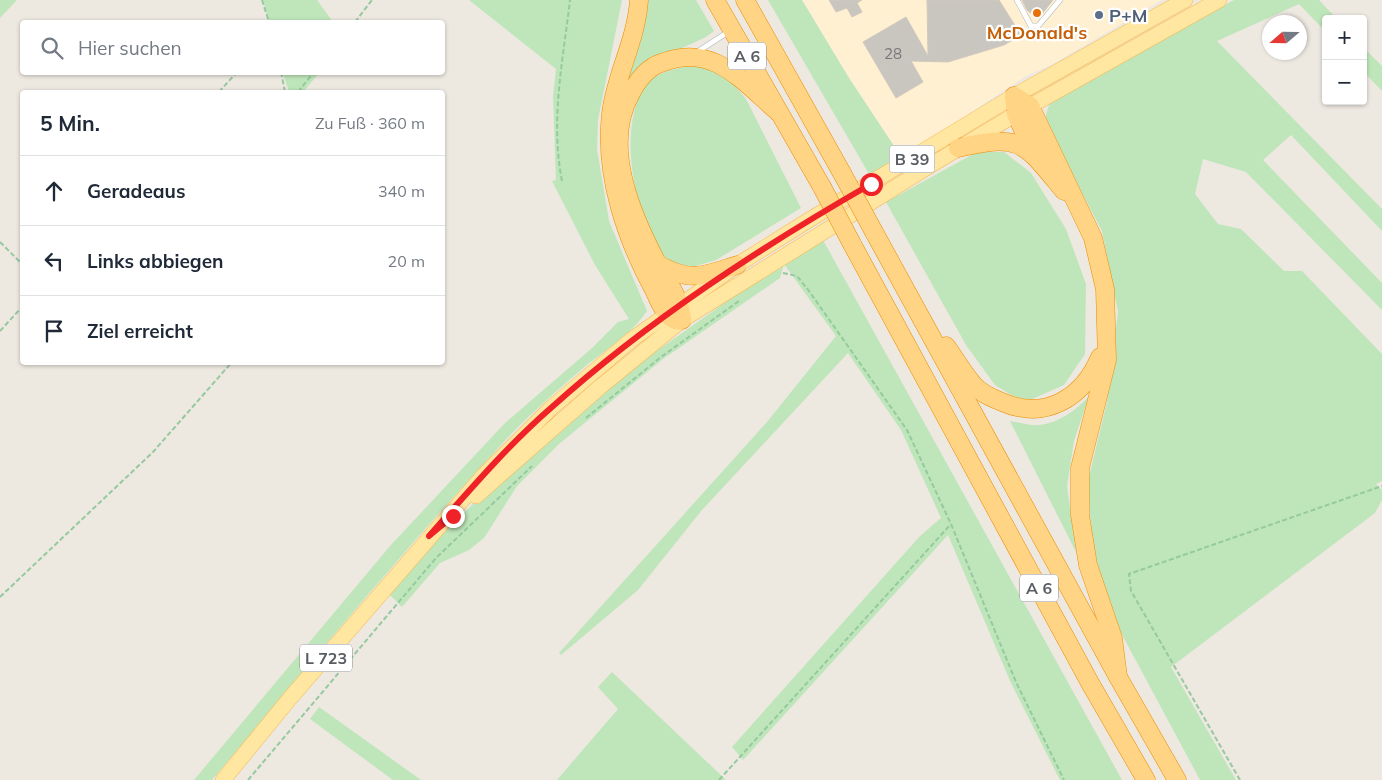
<!DOCTYPE html>
<html lang="de">
<head>
<meta charset="utf-8">
<style>
  body { margin:0; font-family:Mulish,sans-serif; background:#f2f2f3; color:#1f2937 }
  .controls { position:absolute; right:15px; top:15px; display:grid; overflow:hidden; border-radius:5px; box-shadow:0 1px 4px #0004 }
  .controls button { width:45px; height:45px; display:grid; place-items:center; padding:0; border:0; border-bottom:1px solid #e0e1e3; background:#fff; color:#1f2937; font:25px sans-serif }
  .compass { position:absolute; left:1262px; top:15px; width:45px; height:45px; border-radius:50%; background:#fff; box-shadow:0 1px 4px #0004; rotate:250deg }
  .stop { position:absolute; width:15px; height:15px; margin:-11px; border:4px solid #ef2327; border-radius:50%; background:#fff }
  .stop.end { background:#ef2327; border-color:#fff; box-shadow:0 1px 5px #0008 }
  .list { margin:0; padding:0; list-style:none }
  h2 { display:flex; justify-content:space-between; align-items:center; height:65px; margin:0; padding:0 20px; font-size:21px }
  h2 small { font-size:16px; font-weight:400; color:#747a83 }
  .list li { display:grid; grid-template-columns:32px 1fr auto; gap:15px; align-items:center; box-sizing:border-box; height:70px; padding:0 20px; border-top:1px solid #e0e1e3 }
  .list b { display:block; font-size:19px; white-space:nowrap }
  .list em { font-size:16px; font-style:normal; color:#747a83 }
  .icon { flex:none; width:28px; height:28px; fill:none; stroke:currentColor; stroke-width:2; stroke-linecap:round; stroke-linejoin:round }
  .map { position:relative; flex:none; width:1382px; height:780px; overflow:hidden }
  .search { position:absolute; background:#fff; box-shadow:0 1px 4px #0004; left:20px; top:20px; width:425px; height:55px; display:flex; align-items:center; gap:12px; box-sizing:border-box; padding:0 18px; border-radius:5px; color:#747a83; font-size:19px }
  .panel { position:absolute; background:#fff; box-shadow:0 1px 4px #0004; left:20px; top:90px; width:425px; height:275px; border-radius:5px }
  .map>svg:first-child { display:block }
</style>
</head>
<body>
<div class="map">
<svg width="1382" height="780" viewBox="0 0 1382 780">
  <rect width="100%" height="100%" fill="#ede8e0"/>
  <!-- commercial -->
  <path fill="#fff0d2" d="M802,0h360l-111,65 -25,11 -124,82 -53,-80z"/>
  <!-- green -->
  <g fill="#bfe6ba">
    <path d="M0,0h17l-17,18z"/>
    <path d="M263,0h54l16,22h-64z"/>
    <path d="M469,0h153l-24,120 -1,29 12,72 38,90c-15,22 -38,37 -59,53 -25,21 -50,43 -73,66 -106,113 -204,232 -303,350h-18l196,-234 115,-123 87,-75 26,-26 11,-3 -34,-54 -43,-84 4,-1 -3,-84 3,-27z"/>
    <path d="M646,0h50l18,31 -8,6 -28,13 -55,44z"/>
    <path d="M768,0h34l47,78 53,80 -33,16z"/>
    <path d="M1234,0h85l18,19h-11v13l-27,-28 -82,37 165,168v22l-91,-96 -28,25 119,123v27l-136,-138 -43,-13 -8,35 23,30 23,5 43,42h18l80,83v127l-6,3 6,6v10l-7,13 -204,154 65,113h-36l-81,-151 -19,-50 -9,-51 -3,-47 19,-79 11,-90 -16,-81 -55,-105 -1,-11 3,-10 11,-10z"/>
    <path d="M1363,47l19,19v25l-19,-20z"/>
    <path d="M688,66l21,2 23,14 14,17 55,109 -85,52 -31,9c-6,-3 -15,-6 -19,-11 -32,-39 -49,-127 -22,-171 8,-13 30,-18 44,-21z"/>
    <path d="M283,73v-1l36,1 -16,19h-14z"/>
    <path d="M977,152h27l27,21 35,56 20,55 -1,70 -21,31 -34,15 -17,-4 -18,-11 -29,-40 -80,-143z"/>
    <path d="M823,240l299,540h-62l-49,-97 -63,-148 -205,225 -11,-13 188,-211 21,-18 -40,-88 -53,-77 -146,157 -64,80 -77,65 -2,-2 208,-231 69,-86 -52,-72 -4,14 -117,81 -104,85 -42,42 -33,52 -15,12 -29,13 -38,44 -13,-13 55,-63 41,-38 125,-109 161,-114z"/>
    <path d="M1089,396l-15,45 -7,45 9,66 -66,-131c8,1 19,5 28,4 19,-1 39,-15 51,-29z"/>
    <path d="M612,672l114,108h-169l61,-71 -20,-22z"/>
    <path d="M319,707l102,73h-28l-83,-61z"/>
  </g>
  <!-- building -->
  <g fill="#c9c5bf" stroke="#d1c9be">
    <path d="M829,0h33l-5,3 5,9 -10,5 -5,-9 -11,4z"/>
    <path d="M927,0h72l22,35 -17,10 -56,17 -37,-1 12,21 -27,16 -33,-56 43,-25 22,39z"/>
    <path d="M1022,0h31l-15,19 -11,-9z"/>
  </g>
  <g fill="none" stroke-linecap="round" stroke-linejoin="round">
    <defs>
      <g id="service">
        <path d="M1017,0l14,26h7l22,-26"/>
        <path d="M694,54l34,-22"/>
      </g>
      <g id="primary">
        <path d="M476,496l124,-109 82,-67 249,-155 85,-51 203,-114"/>
        <path d="M223,780l68,-83 193,-222 67,-67 80,-68 106,-75 72,-45 205,-124 171,-96"/>
      </g>
      <g id="motorway">
        <path d="M639,0c-3,42 -24,76 -28,114 -7,61 15,125 44,178 4,10 14,32 27,28 -2,-24 -15,-38 -26,-59 -24,-46 -54,-114 -26,-166 7,-14 16,-27 31,-32 52,-21 81,18 117,49"/>
        <path d="M715,0l107,187"/>
        <path d="M745,0l98,175"/>
        <path d="M958,148c64,-15 66,-5 106,43"/>
        <path d="M1034,155l-18,-41 -2,-18 16,10 63,132 12,51 2,71 -27,108v47l8,50 25,73 5,39"/>
        <path d="M874,232l244,445 59,103"/>
        <path d="M852,244l238,439 56,97"/>
        <path d="M657,264c35,19 45,12 80,1"/>
        <path d="M946,346c9,12 17,27 27,38 7,9 19,14 29,18 43,19 81,-4 98,-45"/>
      </g>
    </defs>
    <!-- service casing -->
    <use href="#service" stroke="#b3b7bb" stroke-width="6"/>
    <!-- primary casing -->
    <use href="#primary" stroke="#f7b74f" stroke-width="16"/>
    <!-- motorway casing -->
    <use href="#motorway" stroke="#ec8b00" stroke-width="19"/>
    <!-- path -->
    <g stroke="#95c99f" stroke-width="2" stroke-dasharray="5 2.5" stroke-linecap="butt">
      <path d="M262,0l7,22"/>
      <path d="M355,22l17,-22"/>
      <path d="M281,72l4,20"/>
      <path d="M219,92l18,-20"/>
      <path d="M298,92l16,-20"/>
      <path d="M562,181c-12,-61 1,-120 8,-181"/>
      <path d="M0,242l22,22"/>
      <path d="M783,273l14,3 12,15 98,139 44,94 65,158 48,98"/>
      <path d="M0,331l22,-24"/>
      <path d="M586,418l75,-61 78,-56"/>
      <path d="M0,597l153,-145 79,-90"/>
      <path d="M248,780l188,-222 96,-92"/>
      <path d="M719,780l232,-256"/>
      <path d="M1240,780l-109,-189 -2,-17 253,-88"/>
    </g>
    <!-- service -->
    <use href="#service" stroke="#fff" stroke-width="5"/>
    <!-- primary -->
    <use href="#primary" stroke="#ffe7a2" stroke-width="15"/>
    <!-- motorway -->
    <use href="#motorway" stroke="#ffd484" stroke-width="18"/>
    <defs>
      <g id="motorway-bridge">
        <path d="M843,175l31,57"/>
        <path d="M822,187l30,57"/>
      </g>
    </defs>
    <!-- motorway-bridge casing -->
    <use href="#motorway-bridge" stroke="#ec8b00" stroke-width="19" stroke-linecap="butt"/>
    <!-- motorway-bridge -->
    <use href="#motorway-bridge" stroke="#ffd484" stroke-width="18"/>
  </g>
  <g fill="none" stroke-linecap="round" stroke-linejoin="round">
    <!-- route -->
    <path stroke="#ef2327" stroke-width="6" d="M453,516l-24,20c39,-44 78,-90 123,-129 97,-87 206,-158 319,-223"/>
  </g>
  <!-- markers -->
  <circle fill="#e8710a" stroke="#fff" stroke-width="2" cx="1037" cy="13" r="5"/>
  <circle fill="#5c6f8a" stroke="#fff" stroke-width="2" cx="1099" cy="15" r="5"/>
  <g text-anchor="middle" dominant-baseline="central" stroke-width="4.5" stroke-linejoin="round" paint-order="stroke">
    <!-- number labels -->
    <g font-size="15" fill="#757779">
      <text x="893" y="53">28</text>
    </g>
    <!-- shield labels -->
    <g fill="#fff" stroke="#8b8e91" stroke-width="1">
      <rect x="728" y="42.5" width="38" height="27" rx="4"/>
      <rect x="889.5" y="145.5" width="45" height="27" rx="4"/>
      <rect x="1020" y="574.5" width="38" height="27" rx="4"/>
      <rect x="300" y="644.5" width="52" height="27" rx="4"/>
    </g>
    <g font-size="16" font-weight="bold" fill="#595d62">
      <text x="747" y="56">A 6</text>
      <text x="912" y="159">B 39</text>
      <text x="1039" y="588">A 6</text>
      <text x="326" y="658">L 723</text>
    </g>
    <!-- service labels -->
    <g font-size="18" font-weight="bold" fill="#4e5e75" stroke="#fff" text-anchor="start">
      <text x="1109" y="15">P+M</text>
    </g>
    <!-- food labels -->
    <g font-size="18" font-weight="bold" fill="#c56008" stroke="#fff">
      <text x="1037" y="32">McDonald's</text>
    </g>
  </g>
</svg>
<div class="controls">
<button>+</button>
<button>−</button>
</div>
<svg class="compass" viewBox="-18 -18 36 36"><path d="M0-13l5 13h-10z" fill="#e53935"/><path d="M0 13l5-13h-10z" fill="#747a83"/></svg>
<div class="stop" style="left:871px;top:184px"></div>
<div class="stop end" style="left:453px;top:516px"></div>
<div class="search"><svg class="icon" aria-label="search" viewBox="0 0 24 24"><circle cx="10" cy="10" r="6"/><path d="M15 15l6 6"/></svg>Hier suchen</div>
<section class="panel">
<h2>5 Min.<small>Zu Fuß · 360 m</small></h2>
<ul class="list">
<li><svg class="icon" aria-label="ahead" viewBox="0 0 24 24"><path d="M12 20V5M6 11l6-6 6 6"/></svg><div><b>Geradeaus</b></div><em>340 m</em></li>
<li><svg class="icon" aria-label="left" viewBox="0 0 24 24"><path d="M17 20v-9H6M10 6l-5 5 5 5"/></svg><div><b>Links abbiegen</b></div><em>20 m</em></li>
<li><svg class="icon" aria-label="arrive" viewBox="0 0 24 24"><path d="M6 21V4h12l-3 4 3 4H6"/></svg><div><b>Ziel erreicht</b></div></li>
</ul>
</section>
</div>
</body>
</html>
